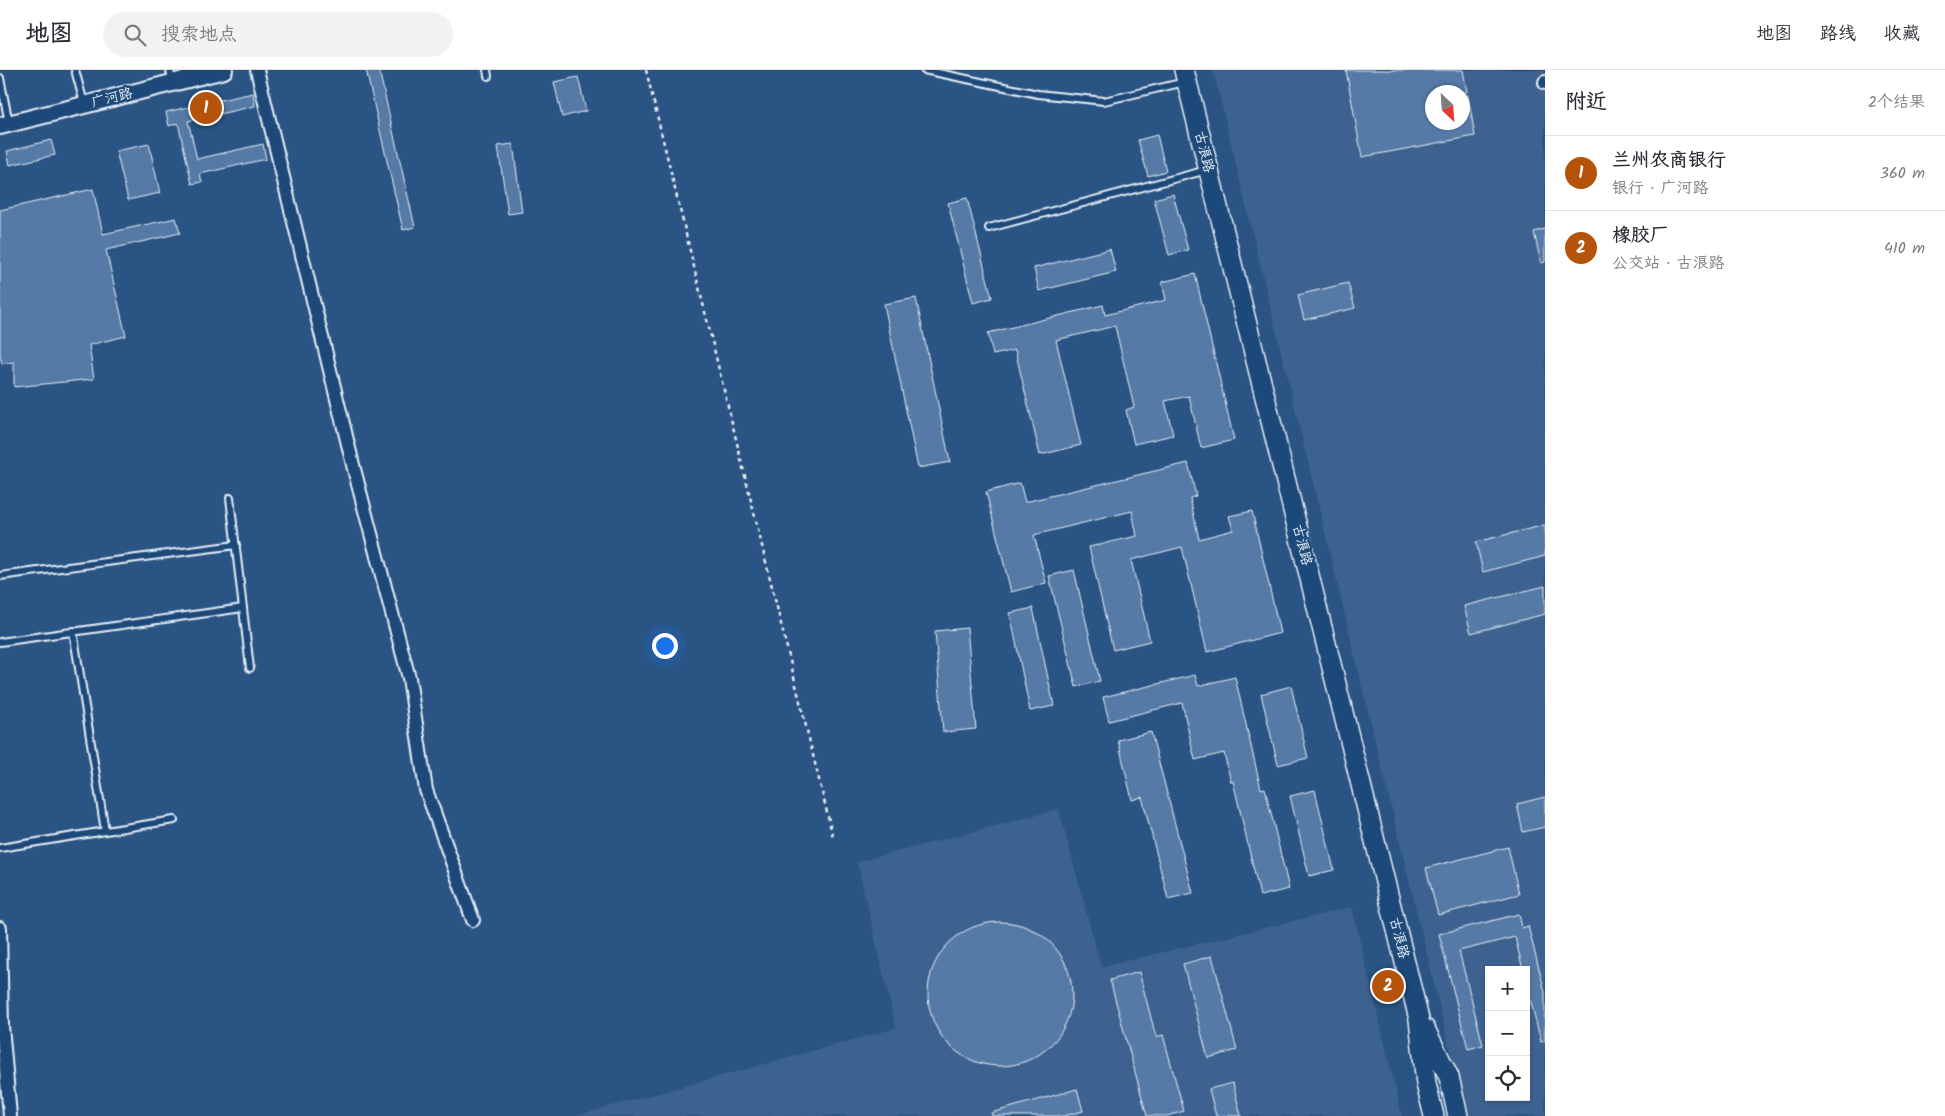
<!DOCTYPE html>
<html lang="zh">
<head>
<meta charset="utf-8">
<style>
  body { margin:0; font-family:Kalam,"LXGW WenKai TC",sans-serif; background:#f2f2f3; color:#2b2b33 }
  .controls { position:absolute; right:15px; bottom:15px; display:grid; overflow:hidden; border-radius:0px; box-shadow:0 1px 4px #0004 }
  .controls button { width:45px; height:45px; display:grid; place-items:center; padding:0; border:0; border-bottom:1px solid #e1e1e2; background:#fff; color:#2b2b33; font:25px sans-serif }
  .compass { position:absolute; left:1425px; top:15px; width:45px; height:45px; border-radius:50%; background:#fff; box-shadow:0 1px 4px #0004; rotate:155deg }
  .you { position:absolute; left:664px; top:575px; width:18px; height:18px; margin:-12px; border:4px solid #fff; border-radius:50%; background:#1a73e8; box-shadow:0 0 0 8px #1a73e833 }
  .badge { display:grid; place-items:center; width:32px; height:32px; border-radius:50%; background:#b45309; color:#fff; font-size:16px; font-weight:700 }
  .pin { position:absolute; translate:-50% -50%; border:2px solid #fff; box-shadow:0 1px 5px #0006 }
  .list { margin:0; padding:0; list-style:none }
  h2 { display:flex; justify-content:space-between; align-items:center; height:65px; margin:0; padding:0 20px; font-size:21px }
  h2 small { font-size:16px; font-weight:400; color:#7c7c81 }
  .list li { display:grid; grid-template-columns:32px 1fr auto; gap:15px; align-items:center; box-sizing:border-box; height:75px; padding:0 20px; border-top:1px solid #e1e1e2 }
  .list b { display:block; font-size:19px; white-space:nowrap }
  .list p { margin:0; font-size:16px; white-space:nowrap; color:#7c7c81 }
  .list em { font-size:16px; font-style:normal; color:#7c7c81 }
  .icon { flex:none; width:28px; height:28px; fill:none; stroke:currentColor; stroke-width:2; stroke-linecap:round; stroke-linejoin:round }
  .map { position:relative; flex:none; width:1545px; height:1046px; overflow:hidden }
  header { display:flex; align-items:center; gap:30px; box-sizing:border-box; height:70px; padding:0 25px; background:#fff; border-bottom:1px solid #e1e1e2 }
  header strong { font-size:24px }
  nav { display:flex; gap:28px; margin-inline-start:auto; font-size:18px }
  .search { width:350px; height:45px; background:#f2f2f3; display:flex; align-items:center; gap:12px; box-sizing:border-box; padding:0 18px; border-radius:28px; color:#7c7c81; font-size:19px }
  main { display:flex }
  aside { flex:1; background:#fff }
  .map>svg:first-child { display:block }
</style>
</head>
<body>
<header>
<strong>地图</strong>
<div class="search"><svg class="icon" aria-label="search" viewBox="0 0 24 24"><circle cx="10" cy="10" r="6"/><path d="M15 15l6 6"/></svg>搜索地点</div>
<nav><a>地图</a><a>路线</a><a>收藏</a></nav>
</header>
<main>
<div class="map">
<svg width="1545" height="1046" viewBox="0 0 1545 1046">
  <rect width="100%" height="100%" fill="#2a5483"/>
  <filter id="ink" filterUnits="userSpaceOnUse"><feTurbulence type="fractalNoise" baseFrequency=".02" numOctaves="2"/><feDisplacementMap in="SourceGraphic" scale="10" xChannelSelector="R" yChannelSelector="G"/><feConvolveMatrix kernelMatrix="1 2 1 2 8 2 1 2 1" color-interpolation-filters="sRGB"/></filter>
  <g filter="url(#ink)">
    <!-- built -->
    <g fill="#3c6290" fill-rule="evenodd">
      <path d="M1213,0h332v1046h-79zM1432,22h30v30h-30zM1489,900h37v127h-37z"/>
      <path d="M1059,739l42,158 251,-60 50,209h-827l321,-88 -39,-166z"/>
    </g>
    <!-- building -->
    <g fill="#577aa6" stroke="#e8f1f8">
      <path d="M366,0h13l36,157 -12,3z"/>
      <path d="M1346,0h117l4,22h-35v30h30v-27h6l7,41 -113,21z"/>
      <path d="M578,7l8,34 -24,6 -8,-35z"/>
      <path d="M253,23l2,13 -67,15 9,38 66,-15 3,15 -66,15 2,8 -10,2 -14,-61 -9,3 -3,-14z"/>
      <path d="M1157,65l9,36 -18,5 -10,-36z"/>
      <path d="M51,70l4,15 -45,10 -3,-14z"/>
      <path d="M149,74l11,49 -32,7 -12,-49z"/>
      <path d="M513,74l9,68 -14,2 -10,-68z"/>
      <path d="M93,119l10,45 73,-16 4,15 -74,17 20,86 -37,9 5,34 -80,8v-25l-12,2 -2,-9v-145z"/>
      <path d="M1173,124l15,56 -19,5 -15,-56z"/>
      <path d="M967,128l25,100 -19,5 -25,-100z"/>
      <path d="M1545,159v33l-4,1 -7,-31z"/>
      <path d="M1110,179l6,23 -77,19 -5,-23z"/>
      <path d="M1195,204l39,166 -33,8 -12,-52 -24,5 8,34 -39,9 -8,-34 8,-3 -19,-81 -59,14 25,105 -41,10 -25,-105 -22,5 -5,-22 115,-28 2,10 61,-15 -4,-18z"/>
      <path d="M1348,213l7,25 -51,12 -6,-25z"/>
      <path d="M916,228l34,164 -32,6 -34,-164z"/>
      <path d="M1188,393l8,33 -6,2 9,41 34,-9 -4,-14 23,-5 28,122 -73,19 -25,-105 -51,13 19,81 -37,9 -24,-103 48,-11 -5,-25 -98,24 12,48 -35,9 -25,-100 34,-9 5,19z"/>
      <path d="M1545,455v31l-62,16 -7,-30z"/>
      <path d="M1074,500l26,111 -24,6 -27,-111z"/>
      <path d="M1545,516v28l-74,19 -7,-27z"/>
      <path d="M1033,538l21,98 -24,5 -20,-98z"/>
      <path d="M967,558l9,101 -33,3 -8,-101z"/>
      <path d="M1195,605l3,11 37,-9 26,112 4,-1 24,101 -29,7 -27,-115 -2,1 -7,-29 -29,7 -13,-57 -73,18 -6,-24z"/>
      <path d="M1291,616l17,72 -30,7 -17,-71z"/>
      <path d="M1151,662l42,161 -25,6 -26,-102 -10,3 -14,-60z"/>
      <path d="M1315,720l19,80 -25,6 -19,-80z"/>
      <path d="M1545,727v30l-22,5 -6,-28z"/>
      <path d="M1508,777l11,47 -81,21 -12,-47z"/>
      <path d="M1519,844l3,14 6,-2 17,66v49l-4,1 -15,-60v-12h-3l-8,-33 -56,14 24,94 -15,4 -29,-115z"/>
      <circle cx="1000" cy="924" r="72"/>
      <path d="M1212,886l25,94 -29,8 -25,-94z"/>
      <path d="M1139,902l17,65 7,-2 21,76 -17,5h-20l-37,-136z"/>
      <path d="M1233,1013l8,33h-25l-7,-27z"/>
      <path d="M1077,1019l6,22 -19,5h-72l-1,-3z"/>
    </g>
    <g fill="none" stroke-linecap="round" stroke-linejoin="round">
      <defs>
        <g id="service">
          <path d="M75,0l9,33"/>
          <path d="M170,0l2,12"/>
          <path d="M487,0l1,6"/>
          <path d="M924,0l114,24 66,7 81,-19"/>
          <path d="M0,8l9,45"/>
          <path d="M989,158l218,-58"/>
          <path d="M230,428l20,170"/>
          <path d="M0,506l236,-31"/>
          <path d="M73,561l32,200"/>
          <path d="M0,572l243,-34"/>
          <path d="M0,778l174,-28"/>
        </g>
        <g id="minor">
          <path d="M257,0l97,399 55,209 17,112 47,130"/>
          <path d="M1545,12v1"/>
          <path d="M0,858l2,98 8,90"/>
        </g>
        <path id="tertiary" d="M0,56l224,-56"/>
        <g id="secondary">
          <path d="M1184,0l235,949 7,65 8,32"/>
          <path d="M1425,959l24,48 9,39"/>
        </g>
      </defs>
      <!-- service casing -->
      <use href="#service" stroke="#e8f1f8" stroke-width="10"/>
      <!-- minor casing -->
      <use href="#minor" stroke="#e8f1f8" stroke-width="16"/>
      <!-- tertiary casing -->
      <use href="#tertiary" stroke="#e8f1f8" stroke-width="20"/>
      <!-- secondary casing -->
      <use href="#secondary" stroke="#e8f1f8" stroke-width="22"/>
      <!-- path -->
      <path stroke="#e8f1f8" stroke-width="2.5" stroke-dasharray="4 4" stroke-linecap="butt" d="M646,0l187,767"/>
      <!-- service -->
      <use href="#service" stroke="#1f4a7a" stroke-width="6"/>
      <!-- minor -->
      <use href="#minor" stroke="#1f4a7a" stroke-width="12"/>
      <!-- tertiary -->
      <use href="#tertiary" stroke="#1f4a7a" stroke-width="16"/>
      <!-- secondary -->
      <use href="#secondary" stroke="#1f4a7a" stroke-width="19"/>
    </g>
  </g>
  <g text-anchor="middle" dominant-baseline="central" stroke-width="4.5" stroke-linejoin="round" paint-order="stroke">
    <!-- street labels -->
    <g font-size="14" fill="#e8f1f8" stroke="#1f4a7a">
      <text transform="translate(112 28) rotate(-14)">广河路</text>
      <text transform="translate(1204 82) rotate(76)">古浪路</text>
      <text transform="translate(1302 475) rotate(76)">古浪路</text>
      <text transform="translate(1399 868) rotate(76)">古浪路</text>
    </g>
  </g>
</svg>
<div class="controls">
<button>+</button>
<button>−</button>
<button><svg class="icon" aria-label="locate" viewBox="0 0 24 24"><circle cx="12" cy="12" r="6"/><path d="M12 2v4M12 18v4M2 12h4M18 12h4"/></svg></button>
</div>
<svg class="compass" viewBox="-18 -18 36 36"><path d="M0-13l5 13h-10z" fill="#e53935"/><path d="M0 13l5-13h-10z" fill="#7c7c81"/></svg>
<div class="you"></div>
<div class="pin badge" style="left:206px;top:38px">1</div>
<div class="pin badge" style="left:1388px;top:916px">2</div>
</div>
<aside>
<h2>附近<small>2个结果</small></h2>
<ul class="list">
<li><span class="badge">1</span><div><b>兰州农商银行</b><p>银行 · 广河路</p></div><em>360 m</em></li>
<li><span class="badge">2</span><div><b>橡胶厂</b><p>公交站 · 古浪路</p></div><em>410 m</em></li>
</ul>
</aside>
</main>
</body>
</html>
